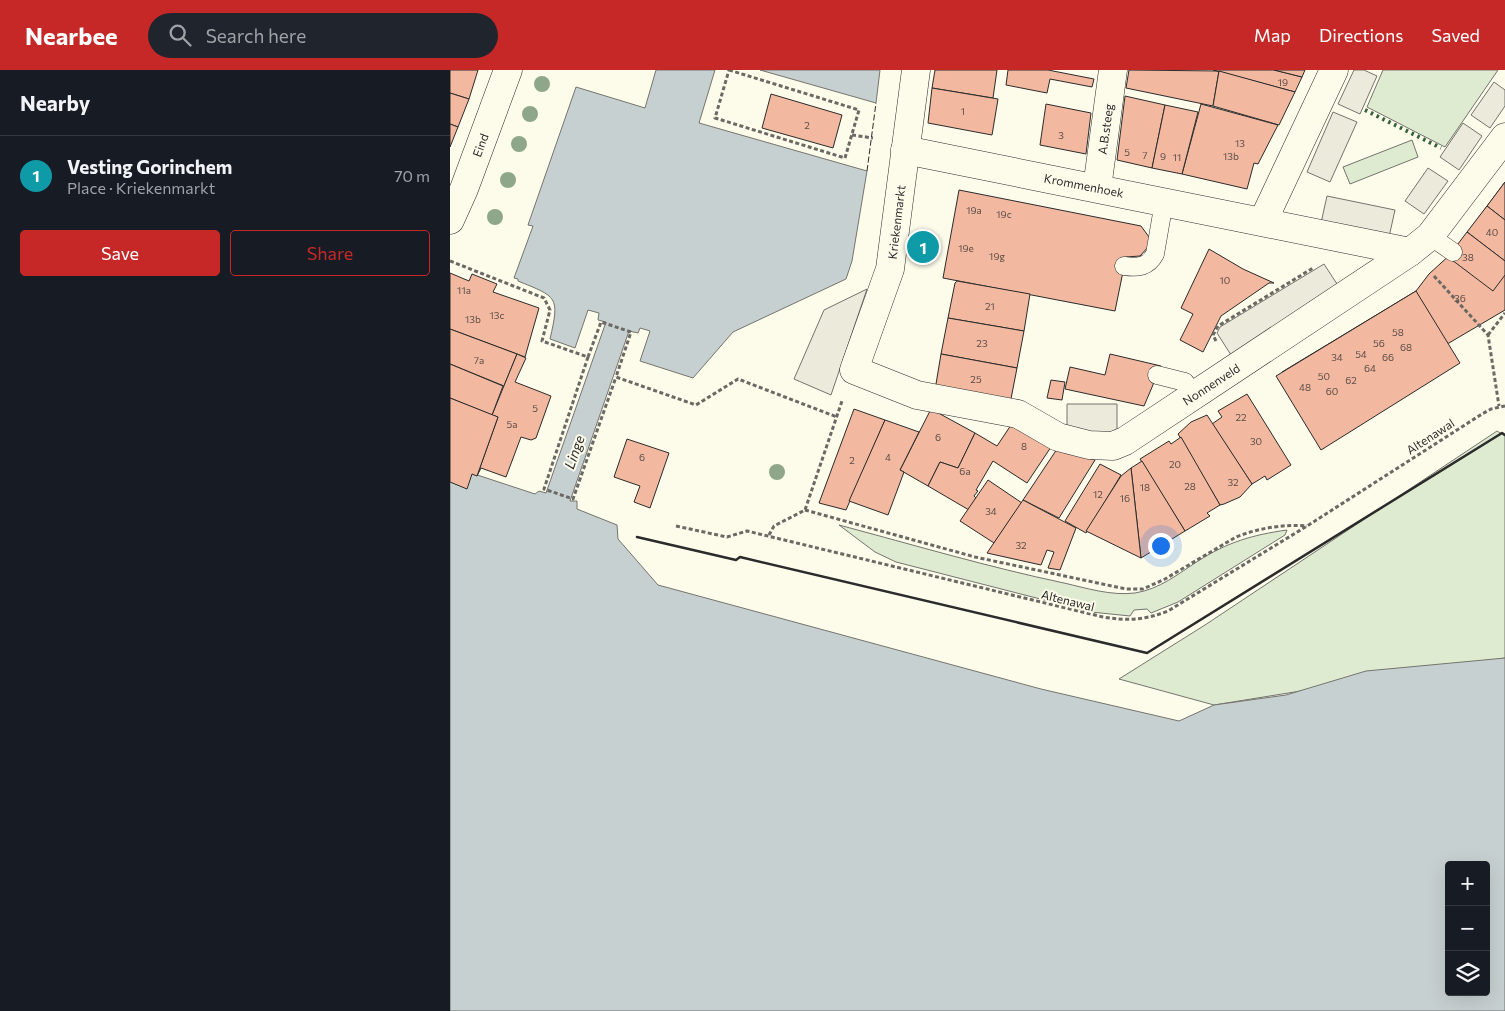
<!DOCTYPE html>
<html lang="en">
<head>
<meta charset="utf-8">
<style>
  body { margin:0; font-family:Commissioner,sans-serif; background:#20242c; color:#f1f3f6 }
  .controls { position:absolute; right:15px; bottom:15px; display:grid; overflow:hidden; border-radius:5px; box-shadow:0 5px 20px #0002 }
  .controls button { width:45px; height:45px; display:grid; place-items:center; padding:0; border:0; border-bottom:1px solid #363941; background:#171b24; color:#f1f3f6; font:25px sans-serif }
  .you { position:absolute; left:710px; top:475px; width:18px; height:18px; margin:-12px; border:4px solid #fff; border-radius:50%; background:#1a73e8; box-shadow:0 0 0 8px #1a73e833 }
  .badge { display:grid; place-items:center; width:32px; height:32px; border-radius:50%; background:#c62828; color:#fff; font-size:16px; font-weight:700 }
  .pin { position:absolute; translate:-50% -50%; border:2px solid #fff; box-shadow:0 1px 5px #0006 }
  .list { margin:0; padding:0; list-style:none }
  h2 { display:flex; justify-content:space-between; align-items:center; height:65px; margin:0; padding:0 20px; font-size:21px }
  h2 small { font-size:16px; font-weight:400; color:#9ea1a6 }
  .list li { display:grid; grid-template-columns:32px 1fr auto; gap:15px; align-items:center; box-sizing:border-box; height:80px; padding:0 20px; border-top:1px solid #363941 }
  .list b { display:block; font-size:19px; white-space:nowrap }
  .list p { margin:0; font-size:16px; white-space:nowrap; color:#9ea1a6 }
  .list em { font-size:16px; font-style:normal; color:#9ea1a6 }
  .actions { display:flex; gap:10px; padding:15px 20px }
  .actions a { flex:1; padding:11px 0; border:1px solid #c62828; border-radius:5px; text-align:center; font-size:18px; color:#c62828 }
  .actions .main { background:#c62828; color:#fff }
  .icon { flex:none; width:28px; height:28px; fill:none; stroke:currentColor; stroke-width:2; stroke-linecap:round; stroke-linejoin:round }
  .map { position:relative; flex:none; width:1055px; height:941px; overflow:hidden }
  header { display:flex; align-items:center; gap:30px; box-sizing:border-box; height:70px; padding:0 25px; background:#c62828; color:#fff }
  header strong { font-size:24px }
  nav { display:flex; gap:28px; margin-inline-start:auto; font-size:18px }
  .search { width:350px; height:45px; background:#20242c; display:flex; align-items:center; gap:12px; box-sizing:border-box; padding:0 18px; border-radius:28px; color:#9ea1a6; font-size:19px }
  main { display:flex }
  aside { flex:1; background:#171b24 }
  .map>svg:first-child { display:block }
</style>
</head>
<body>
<header>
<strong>Nearbee</strong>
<div class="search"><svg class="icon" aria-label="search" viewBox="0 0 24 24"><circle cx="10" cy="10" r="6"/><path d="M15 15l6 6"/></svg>Search here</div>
<nav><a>Map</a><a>Directions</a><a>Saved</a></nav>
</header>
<main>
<aside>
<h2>Nearby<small></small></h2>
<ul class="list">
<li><span class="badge" style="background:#0f9aa8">1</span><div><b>Vesting Gorinchem</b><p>Place · Kriekenmarkt</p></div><em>70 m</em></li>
</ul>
<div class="actions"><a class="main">Save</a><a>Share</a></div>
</aside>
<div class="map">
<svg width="1055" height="941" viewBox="0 0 1055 941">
  <rect width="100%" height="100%" fill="#fdfbea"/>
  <!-- green -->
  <g fill="#deebd1" stroke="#74746e">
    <path d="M933,0h115l-53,77 -78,-40z"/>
    <path d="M962,70l6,17 -68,27 -7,-17z"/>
    <path d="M1047,361l8,5v222l-291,47 -95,-26 86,-54z"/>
    <path d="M389,455c75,20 149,42 225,58 22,5 47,13 71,10 25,-4 43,-19 63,-32 30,-19 54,-26 89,-31l-2,5 -107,67 -27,11 -4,-4 -13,1 -4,6 -39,-4 -195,-50 -21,-10z"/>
  </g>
  <!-- parking -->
  <g fill="#eceadb" stroke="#74746e">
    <path d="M904,0h10l13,6 -17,38 -22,-10z"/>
    <path d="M1044,12l11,8v16l-15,22 -19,-13z"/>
    <path d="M883,42l24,10 -27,60 -23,-10z"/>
    <path d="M1013,53l19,13 -23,34 -19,-13z"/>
    <path d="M978,98l20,13 -24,33 -19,-13z"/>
    <path d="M877,126l68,14 -6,27 -68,-14z"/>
    <path d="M874,194l15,23 -108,68 -14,-22 3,-6z"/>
    <path d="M417,219l-36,106 -37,-16 30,-69z"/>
    <path d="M617,334h50v30l-50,-3z"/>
  </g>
  <!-- water -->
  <g fill="#c7d0d0" stroke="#74746e" fill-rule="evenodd">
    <path d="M206,0h59l-16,53 168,48 -15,90 -6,18 -113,53 -40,46 -53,-17 10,-30 -10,-3 -2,5 -9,-2 -59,170h7v8l40,16 1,14 40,46 383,104 138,32 35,-16 72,-10 80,-24 139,-13v353h-1055v-545l85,28 4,-3 7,2 60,-171 -8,-2 1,-7 -11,-3 -13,38 -25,-9c10,-43 7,-42 -32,-58v-2l-4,-1 19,-52 -5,-1 48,-138 69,21zM999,795h37v127h-37z"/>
    <path d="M310,0h120l-4,33z"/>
  </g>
  <!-- building -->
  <g fill="#f2b8a0" stroke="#2b2b2b">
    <path d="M0,0h28l-9,29 -19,-6z"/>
    <path d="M485,0h62l-4,28 -61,-10z"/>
    <path d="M558,0h40l46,9 -2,8 -42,-8 -3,14 -41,-8z"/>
    <path d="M679,0l90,1 -6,35 -87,-18z"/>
    <path d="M763,0h61l28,7 -7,15z"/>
    <path d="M824,0h31l-3,7z"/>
    <path d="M769,1l76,21 -16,33 -66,-19z"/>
    <path d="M482,18l66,11 -6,36 -64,-12z"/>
    <path d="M0,23l19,6 -11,28 -8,-3z"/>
    <path d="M321,24l71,21 -9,33 -71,-20z"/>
    <path d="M675,26l40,9 -13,63 -35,-8z"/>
    <path d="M596,34l45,9 -5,41 -46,-9z"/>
    <path d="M751,34l77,21 -20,39 -4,-1 -7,26 -65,-15z"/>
    <path d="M715,35l33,7 -16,62 -30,-6z"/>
    <path d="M0,54l8,3 -8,20z"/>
    <path d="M1055,112v128l-192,113 -31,-51 134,-81 13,-17 24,-22z"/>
    <path d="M1055,112v38l-18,-14z"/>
    <path d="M509,120l182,36 8,11v9l-9,10 -14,1 -11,54 -172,-33z"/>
    <path d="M1037,136l18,14v41l-38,-29z"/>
    <path d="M1017,162l38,29v14l-12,16 -45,-34z"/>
    <path d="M759,179l34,20 31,14h-5l-48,33 -18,36 -23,-12 13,-26 -12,-6z"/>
    <path d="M0,203l19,8 3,-7 25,10 -4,8 46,16 -14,49 -75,-28z"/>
    <path d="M507,211l73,13 -6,37 -76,-13 7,-35z"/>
    <path d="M966,221l44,72 -139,87 -45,-74z"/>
    <path d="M498,248l76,13 -7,37 -76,-14z"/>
    <path d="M0,259l67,25 -13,32 -54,-22z"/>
    <path d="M67,284l9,4 -11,24 36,14 -15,42 -5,2 -10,-3 -15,40 -25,-9 -4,8 21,-59 -6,-2z"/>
    <path d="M491,284l76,14 -7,36 -75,-14z"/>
    <path d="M660,284l51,12 -17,40 -79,-17 5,-22 35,8z"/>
    <path d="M0,294l53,22 -11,29 -42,-17z"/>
    <path d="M601,310l14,2 -3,18 -15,-2z"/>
    <path d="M797,324l44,71 -24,15 -2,-4 -13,8 -40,-60 10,-7 -4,-6z"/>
    <path d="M0,328l48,19 -21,59 -5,-2 -5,15 -17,-7z"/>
    <path d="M404,339l31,11 -39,90 -27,-7z"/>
    <path d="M481,339l44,24 -17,35 -18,-6 -12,24 -28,-16z"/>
    <path d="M757,345l45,69 -12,13 -16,7 -4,1 -42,-71 13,-12z"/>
    <path d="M435,350l34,12 -19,38 4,2 -16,43 -39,-14z"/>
    <path d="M563,352l38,25 -24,36 -34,-22 -17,29 2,1 -4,5 2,2 -7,12 -41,-24 12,-24 18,6 17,-35 22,13z"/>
    <path d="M731,367l39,68 -13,8 3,3 -25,15 -45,-72 29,-18 2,3z"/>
    <path d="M177,369l42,14 -19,55 -16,-6 6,-16 -26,-9z"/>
    <path d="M607,379l38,11 -36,58 -36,-18z"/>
    <path d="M692,391l43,70 -44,27 -10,-90z"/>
    <path d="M650,394l21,11 -35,58 -21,-12z"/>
    <path d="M681,398l10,90 -55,-27 35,-55z"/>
    <path d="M538,410l34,23 -28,40 -34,-22z"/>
    <path d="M573,430l53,28 -16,42 -12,-2 6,-16 -7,-2 -6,15 -54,-12z"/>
  </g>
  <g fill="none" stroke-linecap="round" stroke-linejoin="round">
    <defs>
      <g id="lane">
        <path d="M980,166l23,16"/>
        <path d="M674,196c14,2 24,1 31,-12l9,-52"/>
        <path d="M707,305l28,7 9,13"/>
      </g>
      <g id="street">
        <path d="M466,0l-26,199 -36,101 63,25 101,19 40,23 31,8 24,1 12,-5 285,-189 20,-16 75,-99"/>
        <path d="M455,80l505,102"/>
        <path d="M647,118l16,-118"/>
        <path d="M0,150l14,-31 44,-119"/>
        <path d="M813,151l71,-151"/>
      </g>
    </defs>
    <!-- lane casing -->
    <use href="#lane" stroke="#2b2b2b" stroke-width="19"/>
    <!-- street casing -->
    <use href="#street" stroke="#2b2b2b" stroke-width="29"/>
    <!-- path -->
    <g stroke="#6a6964" stroke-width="3" stroke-dasharray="4 2.5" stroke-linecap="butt">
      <path d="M279,0l130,40 -14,48 -130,-40z"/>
      <path d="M402,65l21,3"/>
      <path d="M0,191l94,37 6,12 -8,31 46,16 13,-35 30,10 -15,45 80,28 42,-26 99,38"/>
      <path d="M984,206l54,59 11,71"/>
      <path d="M1038,265l17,-22"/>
      <path d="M766,271l-3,-6 5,-9 95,-58"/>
      <path d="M138,287l-44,132 29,10 43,-122"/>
      <path d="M355,440l170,47 151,32h17l22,-10 71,-42c23,-9 47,-13 71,-11"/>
      <path d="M226,456l51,11 20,-6 356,86c23,4 43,3 65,-6l139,-85 175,-112 9,-5 14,-3"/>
      <path d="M319,465l5,-9 31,-16 37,-109"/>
    </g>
    <!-- lane -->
    <use href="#lane" stroke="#fdfbea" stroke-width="18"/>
    <!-- street -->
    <use href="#street" stroke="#fdfbea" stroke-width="28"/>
    <!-- hedge -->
    <path stroke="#34623c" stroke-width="4" stroke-dasharray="2.5 4" stroke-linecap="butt" d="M915,40l76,38"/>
    <!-- fence -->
    <path stroke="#2b2b2b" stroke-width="1" stroke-dasharray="6 2.5" stroke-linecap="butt" d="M417,101l9,-68"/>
    <!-- wall -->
    <path stroke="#2b2b2b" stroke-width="2.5" d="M187,467l99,23 4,-3 407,96 355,-220 3,2"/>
  </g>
  <!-- trees -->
  <g fill="#8ea78a">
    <circle cx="92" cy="14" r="8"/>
    <circle cx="80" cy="44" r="8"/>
    <circle cx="69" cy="74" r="8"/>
    <circle cx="58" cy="110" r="8"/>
    <circle cx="45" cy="147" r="8"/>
    <circle cx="327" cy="402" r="8"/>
  </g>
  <g text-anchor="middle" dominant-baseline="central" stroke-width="4" stroke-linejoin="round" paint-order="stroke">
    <!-- number labels -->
    <g font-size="10" fill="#5d4e48">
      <text x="833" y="12">19</text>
      <text x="513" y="41">1</text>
      <text x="357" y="55">2</text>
      <text x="611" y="65">3</text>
      <text x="790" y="73">13</text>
      <text x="677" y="82">5</text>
      <text x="695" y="85">7</text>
      <text x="713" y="86">9</text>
      <text x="781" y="86">13b</text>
      <text x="727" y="87">11</text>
      <text x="524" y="140">19a</text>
      <text x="554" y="144">19c</text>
      <text x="1042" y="162">40</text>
      <text x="516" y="178">19e</text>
      <text x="547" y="186">19g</text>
      <text x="1018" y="187">38</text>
      <text x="775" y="210">10</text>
      <text x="14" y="220">11a</text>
      <text x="1010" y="228">36</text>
      <text x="540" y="236">21</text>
      <text x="47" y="245">13c</text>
      <text x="23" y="249">13b</text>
      <text x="948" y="262">58</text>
      <text x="532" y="273">23</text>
      <text x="929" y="273">56</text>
      <text x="956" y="277">68</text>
      <text x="911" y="284">54</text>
      <text x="887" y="287">34</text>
      <text x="938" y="287">66</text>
      <text x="29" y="290">7a</text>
      <text x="920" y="298">64</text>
      <text x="874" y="306">50</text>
      <text x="526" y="309">25</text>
      <text x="901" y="310">62</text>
      <text x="855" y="317">48</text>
      <text x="882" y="321">60</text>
      <text x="85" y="338">5</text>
      <text x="791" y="347">22</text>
      <text x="62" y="354">5a</text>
      <text x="488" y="367">6</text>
      <text x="806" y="371">30</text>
      <text x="574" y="376">8</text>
      <text x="192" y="387">6</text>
      <text x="438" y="387">4</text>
      <text x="402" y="390">2</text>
      <text x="725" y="394">20</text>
      <text x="515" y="401">6a</text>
      <text x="783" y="412">32</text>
      <text x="740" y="416">28</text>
      <text x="695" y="417">18</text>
      <text x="648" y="424">12</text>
      <text x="675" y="428">16</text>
      <text x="541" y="441">34</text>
      <text x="571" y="475">32</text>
    </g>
    <!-- street labels -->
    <g font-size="12" fill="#2b2b2b" stroke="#fdfbea">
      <text transform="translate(655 59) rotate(-82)">A.B.steeg</text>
      <text transform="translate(30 75) rotate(-70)">Eind</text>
      <text transform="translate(634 115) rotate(11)">Krommenhoek</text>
      <text transform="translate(446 152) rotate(-83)">Kriekenmarkt</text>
      <text transform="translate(761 314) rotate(-33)">Nonnenveld</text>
      <text transform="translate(980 366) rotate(-33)">Altenawal</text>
      <text transform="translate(618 530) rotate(14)">Altenawal</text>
    </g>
    <!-- water labels -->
    <g font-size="14" font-style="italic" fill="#2b2b2b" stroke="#fdfbea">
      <text transform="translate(124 382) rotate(-71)">Linge</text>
    </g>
  </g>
</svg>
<div class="controls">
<button>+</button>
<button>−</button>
<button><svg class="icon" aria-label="layers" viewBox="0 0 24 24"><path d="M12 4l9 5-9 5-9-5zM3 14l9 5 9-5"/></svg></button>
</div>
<div class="you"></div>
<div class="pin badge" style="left:473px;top:177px;background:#0f9aa8">1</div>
</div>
</main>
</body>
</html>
